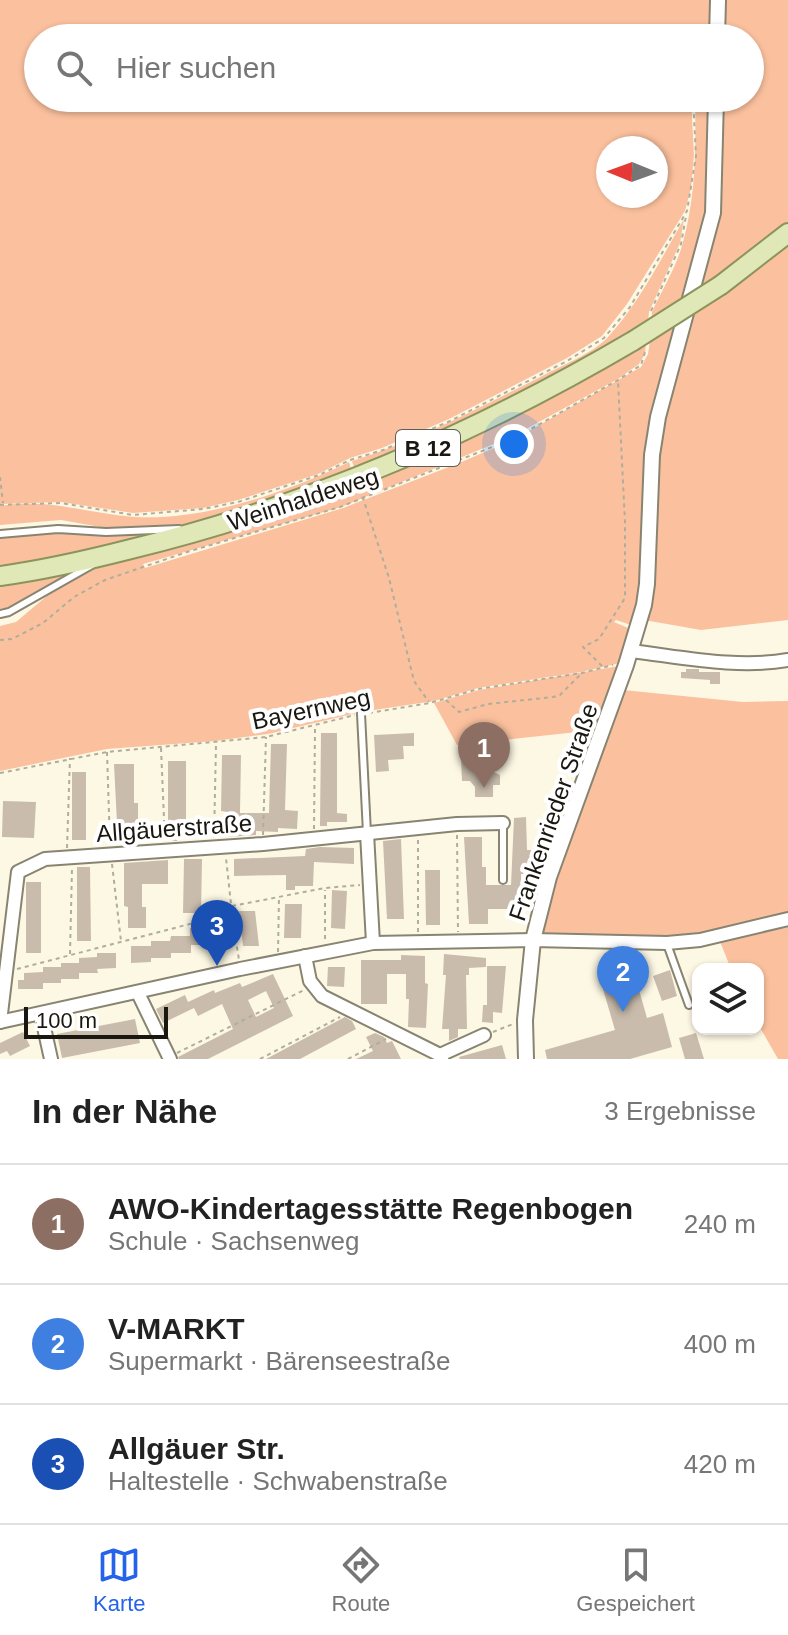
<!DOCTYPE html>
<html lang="de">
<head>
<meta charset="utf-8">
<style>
  body { margin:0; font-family:Arial,sans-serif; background:#f6f6f6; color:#222 }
  .controls { position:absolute; right:24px; bottom:24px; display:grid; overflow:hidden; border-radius:16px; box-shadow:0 2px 6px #0004 }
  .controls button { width:72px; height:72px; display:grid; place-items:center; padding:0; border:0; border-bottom:2px solid #e0e0e0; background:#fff; color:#222; font:40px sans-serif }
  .compass { position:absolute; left:596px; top:136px; width:72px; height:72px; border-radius:50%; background:#fff; box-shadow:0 2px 6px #0004; rotate:271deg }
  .scale { position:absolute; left:24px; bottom:20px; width:144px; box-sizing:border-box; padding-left:8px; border:4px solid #191710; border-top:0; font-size:22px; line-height:28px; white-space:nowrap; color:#191710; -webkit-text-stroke:6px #fff; paint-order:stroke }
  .you { position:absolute; left:514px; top:444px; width:28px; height:28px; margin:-20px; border:6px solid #fff; border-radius:50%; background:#1a73e8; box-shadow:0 0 0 12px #1a73e833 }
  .badge { display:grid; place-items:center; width:52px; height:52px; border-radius:50%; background:#2563eb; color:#fff; font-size:26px; font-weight:700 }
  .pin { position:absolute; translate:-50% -66px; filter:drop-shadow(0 2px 4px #0008) }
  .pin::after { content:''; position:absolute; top:42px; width:28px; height:24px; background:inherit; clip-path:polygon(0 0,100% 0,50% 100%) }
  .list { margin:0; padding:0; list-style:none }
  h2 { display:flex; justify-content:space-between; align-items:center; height:104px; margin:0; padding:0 32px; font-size:34px }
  h2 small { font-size:26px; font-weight:400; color:#767676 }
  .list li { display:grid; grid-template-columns:52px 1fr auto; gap:24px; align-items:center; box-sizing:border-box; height:120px; padding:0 32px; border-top:2px solid #e0e0e0 }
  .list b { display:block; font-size:30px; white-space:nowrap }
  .list p { margin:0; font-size:26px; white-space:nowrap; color:#767676 }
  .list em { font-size:26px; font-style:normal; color:#767676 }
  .icon { flex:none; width:44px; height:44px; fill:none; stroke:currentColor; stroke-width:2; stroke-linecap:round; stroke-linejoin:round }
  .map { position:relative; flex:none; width:788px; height:1059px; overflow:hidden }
  .search { position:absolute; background:#fff; box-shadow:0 2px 6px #0004; left:24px; right:24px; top:24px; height:88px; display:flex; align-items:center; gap:20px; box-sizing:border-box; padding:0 28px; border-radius:44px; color:#767676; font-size:30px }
  .sheet { height:464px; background:#fff }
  nav { display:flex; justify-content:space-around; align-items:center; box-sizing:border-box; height:112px; border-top:2px solid #e0e0e0; background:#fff; font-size:22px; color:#767676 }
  nav a { display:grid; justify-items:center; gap:4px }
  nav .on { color:#2563eb }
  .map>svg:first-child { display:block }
</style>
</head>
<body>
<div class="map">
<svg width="788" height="1059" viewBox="0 0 788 1059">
  <rect width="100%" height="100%" fill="#fdf8e4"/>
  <!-- green -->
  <g fill="#fbc19e" fill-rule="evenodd">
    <path d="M0,0h715v38h-677v60h653l3,57 -3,33 -6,23 -58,93 -25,32 -35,22 -118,61 -67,29 -32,10 -32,16 -80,26 -35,8 -70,5 -72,-11 -61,2zM608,148h48v48h-48z"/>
    <path d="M722,0h66v225l-92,68 25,-195h29v-60h-29z"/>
    <path d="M695,98h17l-3,114 -22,86 -36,23 1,-9c10,-22 25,-46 31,-70 13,-47 13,-95 12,-144z"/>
    <path d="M684,219l-4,24 -31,69 -1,11 -76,48 -216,103 -4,-13c67,-21 131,-55 194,-87 19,-10 47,-21 62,-37 31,-34 53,-78 76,-118z"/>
    <path d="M788,241v379l-87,10 -57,-10 12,-165 33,-139z"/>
    <path d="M682,320l-29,96 -8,135 -11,75 -18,-6 -2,2 19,8 -13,33 -39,9 -103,16 -44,13 -73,11 -93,22 -53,7 -108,8 -107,22v-145l16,-4 32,-27 64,-36 115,-29 109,-35 91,-39 219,-113 -1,11 -6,10 -21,15 -105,57 -172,71 -198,57 2,4 198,-60 116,-45 56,-24 126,-72 7,-13 2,-14z"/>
    <path d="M349,462l4,13 -156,50 -91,3 -45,-8 -61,5v-19c46,-9 90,8 135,11 69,4 153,-25 214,-55z"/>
    <path d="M58,533l108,2 -166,37v-34z"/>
    <path d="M77,569c-23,14 -51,36 -77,40v-28z"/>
    <path d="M619,666l-25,71 -17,-5 -120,13 -23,-42 45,-13z"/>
    <path d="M623,690l120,12 45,-1v216l-88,19 -33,4 -130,-2 17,-59z"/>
    <path d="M788,922v137h-10l-20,-35v-55h-27l-12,-30z"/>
  </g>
  <!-- building -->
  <g fill="#c9bcac" fill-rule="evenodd">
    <path d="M686,669h13v3h21v12h-10v-4l-29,-2v-6h5z"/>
    <path d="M321,733h16v80l10,1v8h-20v4h-7z"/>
    <path d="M414,733v13h-11l1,13 -16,1 1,11 -13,1 -2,-37z"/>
    <path d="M271,744h16l-2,66 13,1 -1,18 -19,-1v4l-22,-1v4l-28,2v-25l-7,-1 1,-56h19l-1,58h29z"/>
    <path d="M493,748l6,7 -14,13 15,7v10h-7v12h-18v-10l-5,-6h-8l-1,-23h21z"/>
    <path d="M168,761h18v58h-8l-1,22h-9z"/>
    <path d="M114,764h20v39h4v28h-11v12h-9z"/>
    <rect x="72" y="772" width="14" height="68"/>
    <path d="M3,801l33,1 -2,36 -32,-1z"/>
    <path d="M526,817l1,33h4l-1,24h-9v35h-33v15h-19l-5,-87h18v30h4v18h25l3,-67z"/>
    <path d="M401,839l3,80h-17l-4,-78z"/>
    <path d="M320,847l34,1v16l-40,-2 -1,24h-18v4h-9v-15l-52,1v-17l71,-3 1,-7z"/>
    <path d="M184,859h18l-1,54h-18z"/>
    <path d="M168,860v24h-26v23h4v21h-18v-21l-4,-1v-43z"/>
    <path d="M77,867h13l1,74h-14z"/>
    <path d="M425,870h15v55h-14z"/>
    <rect x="26" y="882" width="15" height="71"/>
    <path d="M332,890l15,1 -2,38 -14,-1z"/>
    <path d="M285,904h17l-1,34h-17z"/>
    <path d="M239,911h16l4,35h-16z"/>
    <path d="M190,928h31v17h-30v8h-20v5h-20v4l-20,1v-17h20v-5h19l1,-5h19z"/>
    <path d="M97,953h19v15l-19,1 1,4h-19v6h-18v4h-18v6h-25v-9h6v-7l19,-1v-5h18v-4h18v-5l18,-1z"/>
    <path d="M444,954l42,4v9l-17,1v7h-3l1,54h-9v8l-9,4v-12h-7l4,-54h-3z"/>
    <path d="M401,955l24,1v27l3,1 -2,44 -18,-1 1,-28h-3v-25h-19v30h-26v-44h40z"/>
    <path d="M631,962l16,56 16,-5 9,34 -42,12h-83l-2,-9 70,-20 -17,-58z"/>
    <path d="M487,966h19l-4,47 -9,-1v11l-11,-1 1,-17h4z"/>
    <path d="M328,967h17l-1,20 -17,-1z"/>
    <path d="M670,970l7,26 -15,5 -9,-25z"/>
    <path d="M273,974l20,42 -85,43h-29l-1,-2 55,-28 -11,-25 -24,12 -4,-8 -31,15 -7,-14 29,-14 3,7 26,-12 1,3 25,-10 2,4zM266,991l8,17 -18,9 -8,-17z"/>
    <path d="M345,1017l7,4 4,8 -56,30h-34z"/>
    <path d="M135,1019l5,24 -78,15 -5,-24z"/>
    <path d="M23,1032l7,14 -20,10 -3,-5 -7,3v-11z"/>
    <path d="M375,1033l9,4 3,6 5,-2 9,18h-45l17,-8 -7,-14z"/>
    <path d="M696,1033l8,26h-19l-6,-21z"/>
    <path d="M502,1045l4,14h-46l-1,-2z"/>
  </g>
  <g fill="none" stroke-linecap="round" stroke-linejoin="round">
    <defs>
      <g id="service">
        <path d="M0,534l58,-5 48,3 73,-3"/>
        <path d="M0,614l9,-2 83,-47"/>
        <path d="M361,714l6,119"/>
        <path d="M503,823v57"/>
        <path d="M667,944l22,61"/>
      </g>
      <g id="minor">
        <path d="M631,651c51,6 106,18 157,9"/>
        <path d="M367,833l6,110"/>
        <path d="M305,956l5,25 12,15 118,59 2,4"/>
        <path d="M138,993l32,66"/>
        <path d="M41,1014l10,45"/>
        <path d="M0,1022l240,-53 133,-26 160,-3 134,3 33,-3 88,-21"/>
        <path d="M0,1022l18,-150 27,-13 218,-15 194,-20 46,-1"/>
        <path d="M440,1055l44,-20"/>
      </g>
      <g id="tertiary">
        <path d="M717,38l1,-38"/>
        <path d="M526,1059l-1,-39 8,-80 16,-63 77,-212 18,-60 3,-21 5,-129 6,-38 55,-204 3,-115"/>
      </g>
      <g id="primary">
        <path d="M721,285l67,-52"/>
        <path d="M0,576c44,-6 88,-16 131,-27 178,-43 344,-115 502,-208"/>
      </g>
    </defs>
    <!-- service casing -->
    <use href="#service" stroke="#888472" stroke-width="10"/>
    <!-- minor casing -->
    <use href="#minor" stroke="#888472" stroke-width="16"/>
    <!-- tertiary casing -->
    <use href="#tertiary" stroke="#888472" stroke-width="18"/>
    <!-- primary casing -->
    <use href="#primary" stroke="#8c945d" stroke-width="22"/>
    <!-- path -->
    <g stroke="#b1ad9d" stroke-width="2" stroke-dasharray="4 4" stroke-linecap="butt">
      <path d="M651,311l30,-67 5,-28"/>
      <path d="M0,477l3,26"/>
      <path d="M360,489l29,89 25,103 15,21"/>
      <path d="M0,505l61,-2 72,12 70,-6 35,-7 81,-27 31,-15 33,-10 67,-29 117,-60 37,-23 26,-31 57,-96 9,-55 -3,-58"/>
      <path d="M0,640l12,-1 31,-16 31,-26 31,-17 82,-28 153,-45 175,-69 103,-58 23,-15 5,-16"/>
      <path d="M602,666l-19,-19 16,-8 26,-41v-76l-7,-141"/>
      <path d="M446,700l13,12 29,-8 65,-7 7,-2 21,-21"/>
      <path d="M369,713l61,-10 48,-14 104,-16 31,-8"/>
      <path d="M161,748l4,94"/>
      <path d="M107,752l3,93"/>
      <path d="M0,773l107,-21 159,-15 89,-22"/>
      <path d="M314,829l1,-101"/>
      <path d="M263,835l3,-98"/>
      <path d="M457,835l1,97"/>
      <path d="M214,838l2,-93"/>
      <path d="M418,840v93"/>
      <path d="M67,848l3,-90"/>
      <path d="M112,864l9,77"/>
      <path d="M232,906l93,-18 35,-3"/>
      <path d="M232,915l7,45"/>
      <path d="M325,939v-49"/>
      <path d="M278,952l1,-56"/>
      <path d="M70,954l2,-86"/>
      <path d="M17,969l215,-56 -6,-55"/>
      <path d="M493,1032l20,-8"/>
      <path d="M177,1053l127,-63"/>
      <path d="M260,1059l80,-42"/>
      <path d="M348,1059l38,-20"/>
    </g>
    <!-- service -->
    <use href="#service" stroke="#fff" stroke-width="6"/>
    <!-- minor -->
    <use href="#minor" stroke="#fff" stroke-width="12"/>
    <!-- tertiary -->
    <use href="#tertiary" stroke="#fff" stroke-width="14"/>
    <!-- primary -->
    <use href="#primary" stroke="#dfe8b6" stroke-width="18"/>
    <defs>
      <path id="primary-bridge" d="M633,341l88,-56"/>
    </defs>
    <!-- primary-bridge casing -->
    <use href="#primary-bridge" stroke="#8c945d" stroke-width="22" stroke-linecap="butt"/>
    <!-- primary-bridge -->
    <use href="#primary-bridge" stroke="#dfe8b6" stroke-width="18"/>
  </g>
  <g text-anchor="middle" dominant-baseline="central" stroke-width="8" stroke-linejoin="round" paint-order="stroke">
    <!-- shield labels -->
    <rect fill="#fff" stroke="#5e5d58" stroke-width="2" x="396" y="430" width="64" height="36" rx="6"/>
    <g font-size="22" font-weight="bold" fill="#191710">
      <text x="428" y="448">B 12</text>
    </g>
    <!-- street labels -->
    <g font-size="24" fill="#191710" stroke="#fff">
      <text transform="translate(303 499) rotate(-18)">Weinhaldeweg</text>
      <text transform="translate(311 709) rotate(-12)">Bayernweg</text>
      <text transform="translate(553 812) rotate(-71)">Frankenrieder Straße</text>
      <text transform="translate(174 828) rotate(-4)">Allgäuerstraße</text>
    </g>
  </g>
</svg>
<div class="controls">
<button><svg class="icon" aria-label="layers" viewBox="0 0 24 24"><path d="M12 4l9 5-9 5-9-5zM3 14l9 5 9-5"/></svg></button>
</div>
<svg class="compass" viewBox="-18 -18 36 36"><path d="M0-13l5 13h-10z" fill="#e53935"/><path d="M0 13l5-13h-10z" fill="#767676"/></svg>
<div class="scale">100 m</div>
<div class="you"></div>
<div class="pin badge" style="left:484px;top:788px;background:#8d6e63">1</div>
<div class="pin badge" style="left:623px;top:1012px;background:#3f7fe0">2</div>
<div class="pin badge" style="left:217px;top:966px;background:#1a4fb4">3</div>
<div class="search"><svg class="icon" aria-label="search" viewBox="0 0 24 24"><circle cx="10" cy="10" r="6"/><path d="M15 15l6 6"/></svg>Hier suchen</div>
</div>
<section class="sheet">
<h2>In der Nähe<small>3 Ergebnisse</small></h2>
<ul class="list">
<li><span class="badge" style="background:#8d6e63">1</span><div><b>AWO-Kindertagesstätte Regenbogen</b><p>Schule · Sachsenweg</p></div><em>240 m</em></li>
<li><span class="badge" style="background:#3f7fe0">2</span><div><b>V-MARKT</b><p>Supermarkt · Bärenseestraße</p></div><em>400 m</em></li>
<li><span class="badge" style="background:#1a4fb4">3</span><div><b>Allgäuer Str.</b><p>Haltestelle · Schwabenstraße</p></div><em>420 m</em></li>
</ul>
</section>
<nav>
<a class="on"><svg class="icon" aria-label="map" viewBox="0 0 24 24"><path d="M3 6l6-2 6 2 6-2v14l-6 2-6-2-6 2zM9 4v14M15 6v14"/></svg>Karte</a>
<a><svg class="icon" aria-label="directions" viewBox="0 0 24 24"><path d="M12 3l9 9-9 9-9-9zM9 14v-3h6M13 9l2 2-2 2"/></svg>Route</a>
<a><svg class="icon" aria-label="saved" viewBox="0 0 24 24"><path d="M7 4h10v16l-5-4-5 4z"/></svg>Gespeichert</a>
</nav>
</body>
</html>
